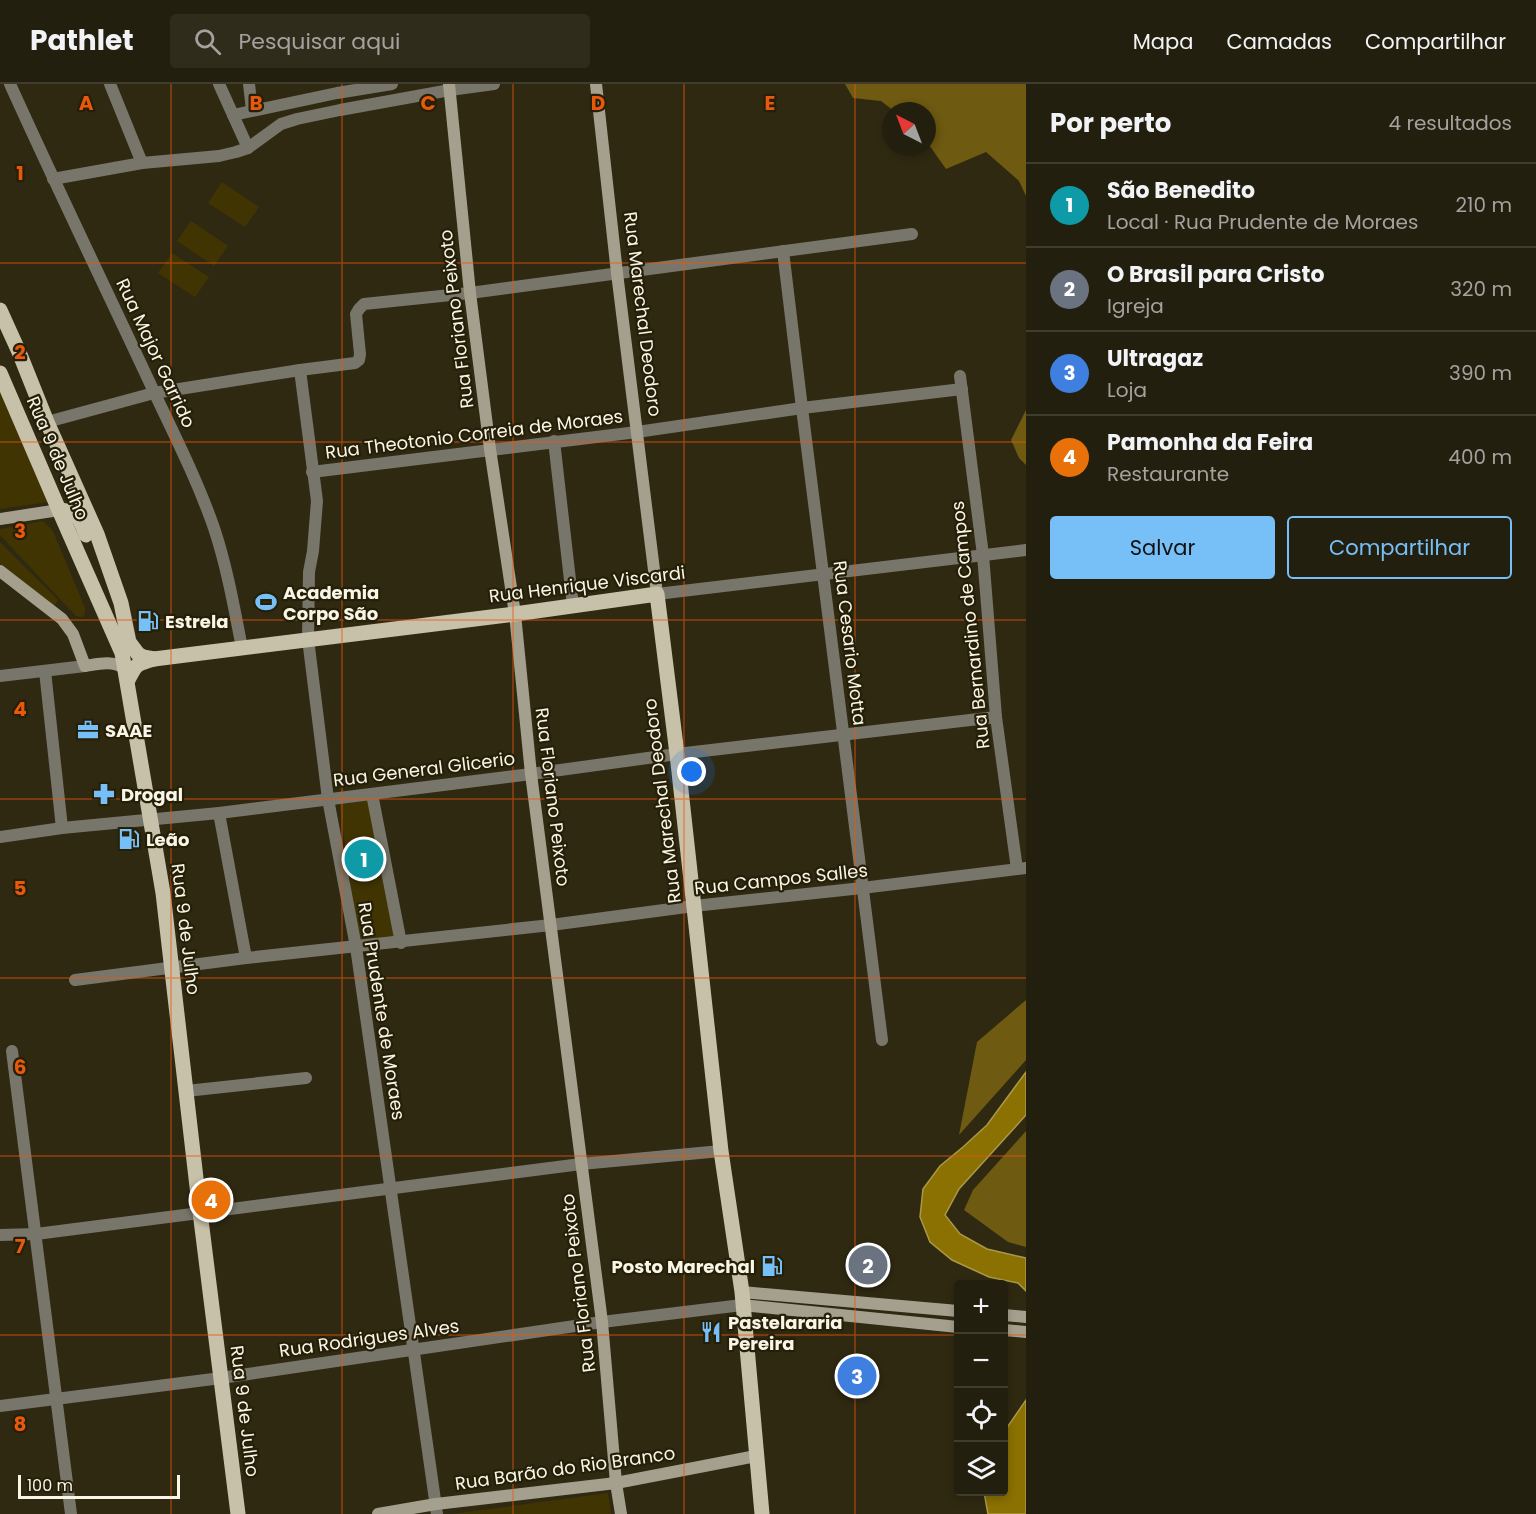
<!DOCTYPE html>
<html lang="pt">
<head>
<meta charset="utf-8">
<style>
  body { margin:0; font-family:Poppins,sans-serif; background:#2f2c1c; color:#f1f3f6 }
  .controls { position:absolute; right:18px; bottom:18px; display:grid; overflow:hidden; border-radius:6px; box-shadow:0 3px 9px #0003 }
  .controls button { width:54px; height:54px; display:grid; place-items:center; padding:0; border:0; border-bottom:2px solid #403d2e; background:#231f0e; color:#f1f3f6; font:30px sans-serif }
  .compass { position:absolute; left:882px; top:18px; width:54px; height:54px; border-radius:50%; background:#231f0e; box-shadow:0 3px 9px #0003; rotate:318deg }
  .scale { position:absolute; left:18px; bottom:15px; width:162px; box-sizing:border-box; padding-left:6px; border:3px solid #f9f5e7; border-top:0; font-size:16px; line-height:21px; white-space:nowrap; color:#f9f5e7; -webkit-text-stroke:4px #261f08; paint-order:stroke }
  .you { position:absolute; left:692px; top:688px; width:21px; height:21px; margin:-15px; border:4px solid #fff; border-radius:50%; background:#1a73e8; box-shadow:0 0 0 9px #1a73e833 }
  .badge { display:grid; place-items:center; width:39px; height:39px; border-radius:50%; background:#77bff7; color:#fff; font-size:20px; font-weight:700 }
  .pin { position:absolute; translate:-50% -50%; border:3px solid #fff; box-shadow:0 2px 6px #0006 }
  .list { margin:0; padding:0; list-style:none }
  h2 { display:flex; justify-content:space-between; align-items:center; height:78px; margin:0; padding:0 24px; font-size:26px }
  h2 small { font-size:20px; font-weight:400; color:#a3a29e }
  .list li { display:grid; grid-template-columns:39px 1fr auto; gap:18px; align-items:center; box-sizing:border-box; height:84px; padding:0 24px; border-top:2px solid #403d2e }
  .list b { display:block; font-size:22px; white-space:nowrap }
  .list p { margin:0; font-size:20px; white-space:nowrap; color:#a3a29e }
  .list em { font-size:20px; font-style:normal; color:#a3a29e }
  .actions { display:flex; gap:12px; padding:18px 24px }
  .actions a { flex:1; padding:14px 0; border:2px solid #77bff7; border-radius:6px; text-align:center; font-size:21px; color:#77bff7 }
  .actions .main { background:#77bff7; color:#111 }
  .icon { flex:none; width:33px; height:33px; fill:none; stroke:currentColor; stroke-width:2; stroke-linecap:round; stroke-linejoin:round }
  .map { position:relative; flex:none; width:1026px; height:1430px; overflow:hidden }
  header { display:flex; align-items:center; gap:36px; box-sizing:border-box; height:84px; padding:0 30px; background:#231f0e; border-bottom:2px solid #403d2e }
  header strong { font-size:28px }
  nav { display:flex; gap:33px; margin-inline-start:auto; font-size:21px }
  .search { width:420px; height:54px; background:#2f2c1c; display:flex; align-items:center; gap:15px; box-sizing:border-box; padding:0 21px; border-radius:6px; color:#a3a29e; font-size:22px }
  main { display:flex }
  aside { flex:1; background:#231f0e }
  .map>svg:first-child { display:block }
</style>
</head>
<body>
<header>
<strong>Pathlet</strong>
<div class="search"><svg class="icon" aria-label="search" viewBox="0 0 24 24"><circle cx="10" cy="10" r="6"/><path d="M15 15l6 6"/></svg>Pesquisar aqui</div>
<nav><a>Mapa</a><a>Camadas</a><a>Compartilhar</a></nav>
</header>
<main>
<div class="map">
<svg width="1026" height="1430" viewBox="0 0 1026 1430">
  <rect width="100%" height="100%" fill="#2f2912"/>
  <!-- green -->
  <g fill="#413403">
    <path d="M222,98l37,25 -14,20 -37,-24z"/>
    <path d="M191,137l37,25 -14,20 -37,-25z"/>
    <path d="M172,169l37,24 -14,20 -37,-24z"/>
    <path d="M0,307l48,111 -48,7z"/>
    <path d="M43,437l10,10 32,77v5l-2,4 -7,-1 -76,-81v-6z"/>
    <path d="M0,458l58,58 -4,6 -54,-42z"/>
    <path d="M372,710l24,145 -38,4 -19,-144z"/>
    <path d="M608,1409l3,21h-158z"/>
  </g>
  <!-- forest -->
  <g fill="#6e5a11">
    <path d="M845,0h181v112l-7,-15 -33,-29 -40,17 -19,-27v-31h-33l-13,-10 -28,-3z"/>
    <path d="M1026,326v55l-7,-7 -8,-18z"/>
    <path d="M1026,916v60l-67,75 18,-93z"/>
    <path d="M1026,1047v116l-18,-5 -44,-32 9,-20z"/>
  </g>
  <!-- water -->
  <g fill="#8a7102" stroke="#ab9947" stroke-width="1.5">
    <path d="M1026,988v43l-67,74 -14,26 15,19 27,15 39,9v33l-8,-8 -29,-6 -37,-17 -22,-18 -10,-25 3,-28 17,-23 23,-19 24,-22z"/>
    <path d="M1026,1316v114h-38l-4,-22h20v-60z"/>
  </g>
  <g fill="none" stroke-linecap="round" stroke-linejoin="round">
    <!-- street -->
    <g stroke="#78756a" stroke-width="12">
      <path d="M10,0c47,104 97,207 145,310 21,44 43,88 59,134 13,39 20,79 28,120"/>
      <path d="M110,0l32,79"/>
      <path d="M219,0l29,64"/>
      <path d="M249,0l3,26"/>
      <path d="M233,31l104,-22 55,-9"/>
      <path d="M53,95l89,-16 77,-7 17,-4 12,-4 33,-24 16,-5 43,-9 110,-20 44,-6"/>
      <path d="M783,167l19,157 80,632"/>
      <path d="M300,286l17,131 -4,50 -4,21 -1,67 20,160 28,148 81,567"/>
      <path d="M960,292l23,179 13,162 21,152"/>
      <path d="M47,338l107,-29 146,-23 55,-7 4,-3 1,-6 -4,-40 3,-5 5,-5 106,-11 442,-59"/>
      <path d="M554,357l19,165"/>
      <path d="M312,388l325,-40 165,-24 160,-19"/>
      <path d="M657,510l369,-44"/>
      <path d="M45,587l17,157"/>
      <path d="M0,592l85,-10"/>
      <path d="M372,710l29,149"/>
      <path d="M219,729l27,145"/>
      <path d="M0,753l62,-9 157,-15 312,-39 146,-20 319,-37"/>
      <path d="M75,896l171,-22 305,-33 143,-19 168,-18 164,-20"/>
      <path d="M12,967l59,463"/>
      <path d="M186,1007l120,-13"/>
      <path d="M0,1151l36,-1 545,-70 140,-13"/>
      <path d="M0,1322l221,-28 381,-56 140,-17"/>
    </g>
    <!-- secondary -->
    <g stroke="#a5a08e" stroke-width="12">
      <path d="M449,0l21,209 20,156 25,165 16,160 71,548 14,161 5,31"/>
      <path d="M596,0l21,189 40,321"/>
      <path d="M0,435l59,-9"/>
      <path d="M0,487l62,48 11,15 12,32c13,-2 27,-6 39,2"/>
      <path d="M742,1208l216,19"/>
      <path d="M742,1221l216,22"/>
      <path d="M1004,1231l22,2"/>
      <path d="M1004,1246l22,2"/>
      <path d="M378,1430l58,-10 180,-21 140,-27"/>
    </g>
    <!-- primary -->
    <g stroke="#c8c1aa" stroke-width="15">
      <path d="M0,226l19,42 28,70 50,112 24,69 8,39 9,12 5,3 11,2"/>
      <path d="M0,289l59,137 63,143 41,240 36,311 39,310"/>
      <path d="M59,426c19,1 21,9 27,25"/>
      <path d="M128,596c8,-16 8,-16 26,-21l361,-45 142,-20 20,160 44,397 21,141 20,222"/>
    </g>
  </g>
  <!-- grid -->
  <path fill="none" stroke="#e8590c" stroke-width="1.5" stroke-opacity="0.55" d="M171,0v1430M342,0v1430M513,0v1430M684,0v1430M855,0v1430M0,179h1026M0,358h1026M0,536h1026M0,715h1026M0,894h1026M0,1072h1026M0,1251h958M1004,1251h22"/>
  <!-- icons -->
  <defs>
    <symbol id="stadium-bare" viewBox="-9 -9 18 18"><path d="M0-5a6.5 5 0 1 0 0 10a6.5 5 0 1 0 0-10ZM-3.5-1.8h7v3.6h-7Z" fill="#77bff7" stroke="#261f08" stroke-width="2.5" paint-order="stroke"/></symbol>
    <symbol id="fuel-bare" viewBox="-9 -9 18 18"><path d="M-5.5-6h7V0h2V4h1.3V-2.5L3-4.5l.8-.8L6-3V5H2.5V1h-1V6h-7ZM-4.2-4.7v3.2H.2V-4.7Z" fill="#77bff7" stroke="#261f08" stroke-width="2.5" paint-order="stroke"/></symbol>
    <symbol id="office-bare" viewBox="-9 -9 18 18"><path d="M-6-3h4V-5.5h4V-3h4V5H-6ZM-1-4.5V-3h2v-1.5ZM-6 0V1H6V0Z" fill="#77bff7" stroke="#261f08" stroke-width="2.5" paint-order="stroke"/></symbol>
    <symbol id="pharmacy-bare" viewBox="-9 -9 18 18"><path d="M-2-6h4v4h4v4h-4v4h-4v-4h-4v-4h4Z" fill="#77bff7" stroke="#261f08" stroke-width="2.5" paint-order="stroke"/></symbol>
    <symbol id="restaurant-bare" viewBox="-9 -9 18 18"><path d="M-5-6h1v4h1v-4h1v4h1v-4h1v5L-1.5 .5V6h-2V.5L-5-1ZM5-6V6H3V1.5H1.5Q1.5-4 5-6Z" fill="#77bff7" stroke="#261f08" stroke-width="2.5" paint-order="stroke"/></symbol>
  </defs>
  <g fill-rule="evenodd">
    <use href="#stadium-bare" x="251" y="503" width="30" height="30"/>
    <use href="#fuel-bare" x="133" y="522" width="30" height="30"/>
    <use href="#office-bare" x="73" y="631" width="30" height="30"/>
    <use href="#pharmacy-bare" x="89" y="695" width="30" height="30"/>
    <use href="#fuel-bare" x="114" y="740" width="30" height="30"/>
    <use href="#fuel-bare" x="757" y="1167" width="30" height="30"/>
    <use href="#restaurant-bare" x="696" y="1233" width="30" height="30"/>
  </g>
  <g text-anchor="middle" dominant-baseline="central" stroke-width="4.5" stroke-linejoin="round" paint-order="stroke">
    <!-- street labels -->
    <g font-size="18" fill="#f9f5e7" stroke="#261f08">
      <text transform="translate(643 230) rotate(83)">Rua Marechal Deodoro</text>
      <text transform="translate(456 235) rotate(-97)">Rua Floriano Peixoto</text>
      <text transform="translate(156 269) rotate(65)">Rua Major Garrido</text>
      <text transform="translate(474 350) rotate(-7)">Rua Theotonio Correia de Moraes</text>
      <text transform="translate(58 374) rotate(67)">Rua 9 de Julho</text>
      <text transform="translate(587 500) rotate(-7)">Rua Henrique Viscardi</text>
      <text transform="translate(970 541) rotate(-96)">Rua Bernardino de Campos</text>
      <text transform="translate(850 559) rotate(83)">Rua Cesario Motta</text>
      <text transform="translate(424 685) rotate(-7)">Rua General Glicerio</text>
      <text transform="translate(553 713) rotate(83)">Rua Floriano Peixoto</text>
      <text transform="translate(662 717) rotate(-97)">Rua Marechal Deodoro</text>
      <text transform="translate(781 795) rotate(-6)">Rua Campos Salles</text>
      <text transform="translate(186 845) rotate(83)">Rua 9 de Julho</text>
      <text transform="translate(382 927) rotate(81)">Rua Prudente de Moraes</text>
      <text transform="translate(578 1199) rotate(-97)">Rua Floriano Peixoto</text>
      <text transform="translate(369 1254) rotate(-8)">Rua Rodrigues Alves</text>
      <text transform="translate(245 1327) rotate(83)">Rua 9 de Julho</text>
      <text transform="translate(565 1384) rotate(-8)">Rua Barão do Rio Branco</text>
    </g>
    <!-- poi labels -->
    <g font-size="18" font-weight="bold" fill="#f9f5e7" stroke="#261f08" text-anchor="start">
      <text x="283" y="508">Academia<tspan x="283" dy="21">Corpo São</tspan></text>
      <text x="165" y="537">Estrela</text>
      <text x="105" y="646">SAAE</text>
      <text x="121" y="710">Drogal</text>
      <text x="146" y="755">Leão</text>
      <text x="755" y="1182" text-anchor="end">Posto Marechal</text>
      <text x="728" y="1238">Pastelararia<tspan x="728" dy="21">Pereira</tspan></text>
    </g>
  </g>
  <g font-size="20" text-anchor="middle" font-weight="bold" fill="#e8590c" stroke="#261f08" stroke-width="4.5" stroke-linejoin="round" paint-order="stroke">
    <text x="86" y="26">A</text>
    <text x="256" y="26">B</text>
    <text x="428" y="26">C</text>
    <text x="598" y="26">D</text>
    <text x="770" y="26">E</text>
    <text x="20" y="96">1</text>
    <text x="20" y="275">2</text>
    <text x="20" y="454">3</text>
    <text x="20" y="632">4</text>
    <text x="20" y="811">5</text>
    <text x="20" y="990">6</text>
    <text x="20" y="1169">7</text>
    <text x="20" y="1347">8</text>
  </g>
</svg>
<div class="controls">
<button>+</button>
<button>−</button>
<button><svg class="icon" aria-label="locate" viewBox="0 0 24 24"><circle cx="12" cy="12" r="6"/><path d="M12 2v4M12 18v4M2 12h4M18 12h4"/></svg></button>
<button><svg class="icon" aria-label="layers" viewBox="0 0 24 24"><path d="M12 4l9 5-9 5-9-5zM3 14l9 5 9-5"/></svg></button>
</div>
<svg class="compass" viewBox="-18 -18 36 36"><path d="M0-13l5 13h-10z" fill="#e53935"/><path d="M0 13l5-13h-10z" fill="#a3a29e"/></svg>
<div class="scale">100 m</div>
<div class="you"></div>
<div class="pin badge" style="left:364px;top:775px;background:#0f9aa8">1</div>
<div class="pin badge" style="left:868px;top:1181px;background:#6b7280">2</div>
<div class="pin badge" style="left:857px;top:1292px;background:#3f7fe0">3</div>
<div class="pin badge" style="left:211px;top:1116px;background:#e8710a">4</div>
</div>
<aside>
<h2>Por perto<small>4 resultados</small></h2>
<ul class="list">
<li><span class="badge" style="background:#0f9aa8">1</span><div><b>São Benedito</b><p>Local · Rua Prudente de Moraes</p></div><em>210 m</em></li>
<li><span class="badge" style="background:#6b7280">2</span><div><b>O Brasil para Cristo</b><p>Igreja</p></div><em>320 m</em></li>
<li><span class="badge" style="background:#3f7fe0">3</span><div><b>Ultragaz</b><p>Loja</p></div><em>390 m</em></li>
<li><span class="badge" style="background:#e8710a">4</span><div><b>Pamonha da Feira</b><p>Restaurante</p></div><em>400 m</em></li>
</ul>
<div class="actions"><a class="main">Salvar</a><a>Compartilhar</a></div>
</aside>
</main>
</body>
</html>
